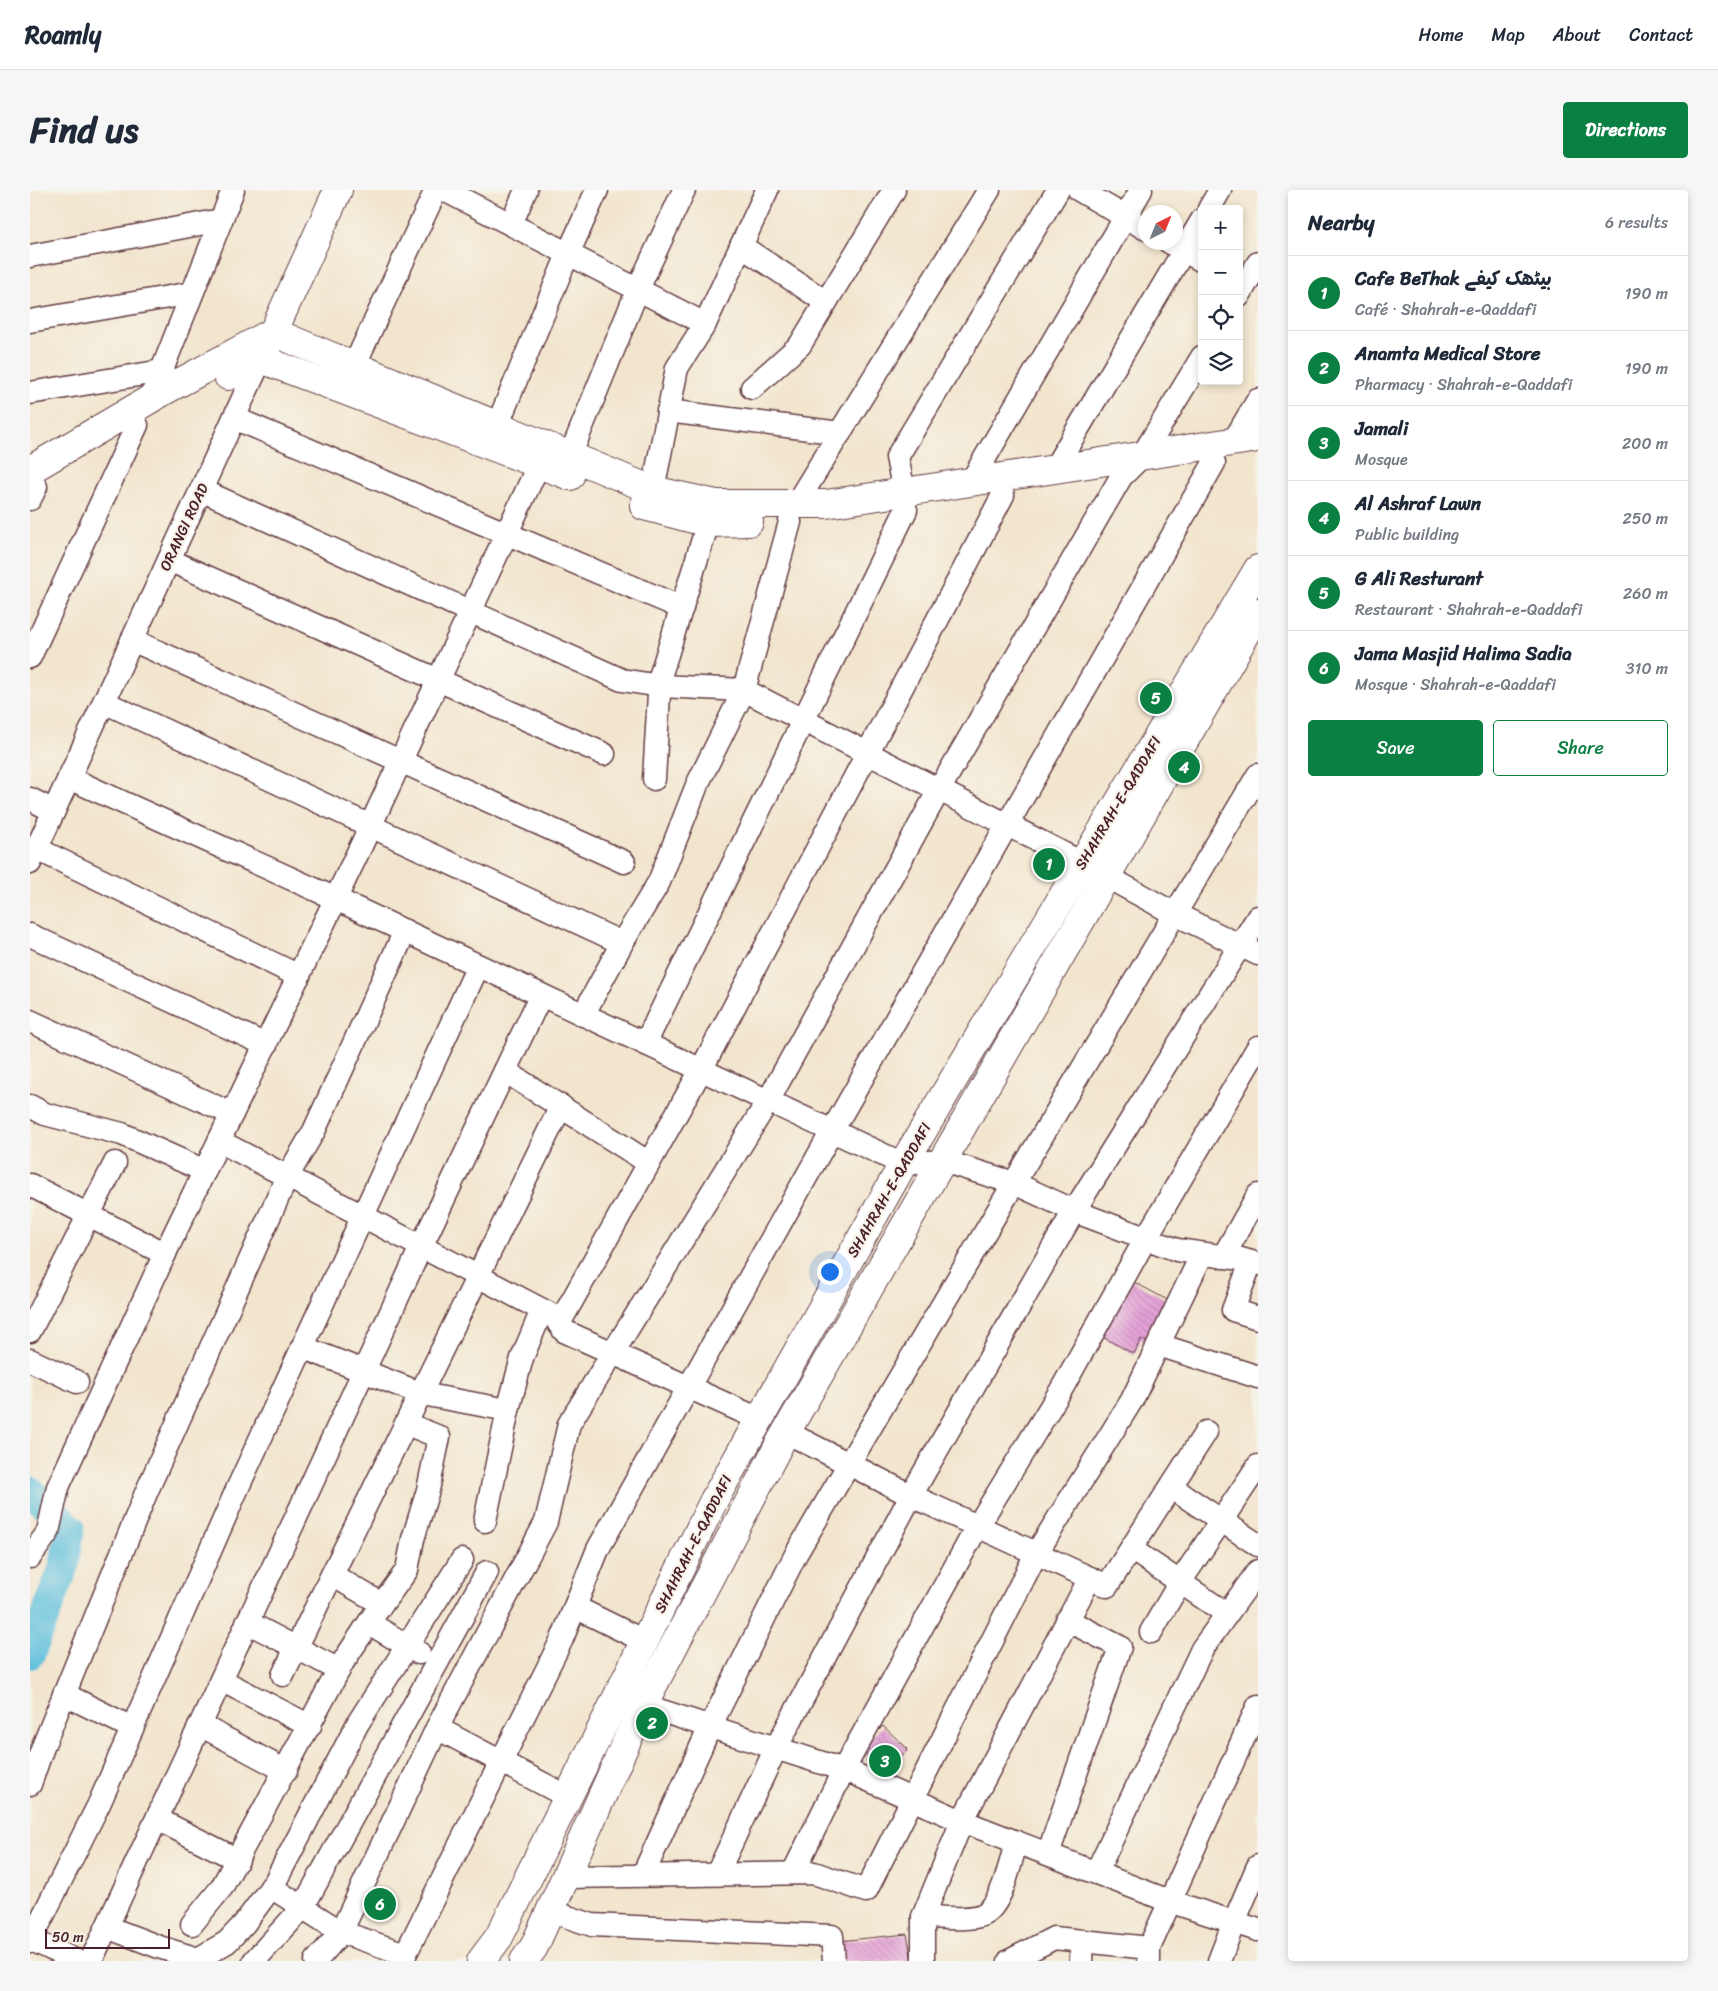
<!DOCTYPE html>
<html lang="en">
<head>
<meta charset="utf-8">
<style>
  body { margin:0; font-family:Sriracha,"Playpen Sans Arabic",sans-serif; background:#f6f6f7; color:#1f2937 }
  .controls { position:absolute; right:15px; top:15px; display:grid; overflow:hidden; border-radius:5px; box-shadow:0 2px 8px #0003 }
  .controls button { width:45px; height:45px; display:grid; place-items:center; padding:0; border:0; border-bottom:1px solid #e0e1e3; background:#fff; color:#1f2937; font:25px sans-serif }
  .compass { position:absolute; left:1108px; top:15px; width:45px; height:45px; border-radius:50%; background:#fff; box-shadow:0 2px 8px #0003; rotate:43deg }
  .scale { position:absolute; left:15px; bottom:12px; width:125px; box-sizing:border-box; padding-left:5px; border:2px solid #4a1f2b; border-top:0; font-size:14px; line-height:18px; white-space:nowrap; color:#4a1f2b; -webkit-text-stroke:4px #f7f3e8; paint-order:stroke }
  .you { position:absolute; left:799px; top:1081px; width:18px; height:18px; margin:-12px; border:4px solid #fff; border-radius:50%; background:#1a73e8; box-shadow:0 0 0 8px #1a73e833 }
  .badge { display:grid; place-items:center; width:32px; height:32px; border-radius:50%; background:#0b8043; color:#fff; font-size:16px; font-weight:700 }
  .pin { position:absolute; translate:-50% -50%; border:2px solid #fff; box-shadow:0 1px 5px #0006 }
  .list { margin:0; padding:0; list-style:none }
  h2 { display:flex; justify-content:space-between; align-items:center; height:65px; margin:0; padding:0 20px; font-size:21px }
  h2 small { font-size:16px; font-weight:400; color:#747a83 }
  .list li { display:grid; grid-template-columns:32px 1fr auto; gap:15px; align-items:center; box-sizing:border-box; height:75px; padding:0 20px; border-top:1px solid #e0e1e3 }
  .list b { display:block; font-size:19px; white-space:nowrap }
  .list p { margin:0; font-size:16px; white-space:nowrap; color:#747a83 }
  .list em { font-size:16px; font-style:normal; color:#747a83 }
  .actions { display:flex; gap:10px; padding:15px 20px }
  .actions a { flex:1; padding:11px 0; border:1px solid #0b8043; border-radius:5px; text-align:center; font-size:18px; color:#0b8043 }
  .actions .main { background:#0b8043; color:#fff }
  .icon { flex:none; width:28px; height:28px; fill:none; stroke:currentColor; stroke-width:2; stroke-linecap:round; stroke-linejoin:round }
  .map { position:relative; flex:none; width:1228px; height:1771px; overflow:hidden; border-radius:5px }
  header { display:flex; align-items:center; gap:30px; box-sizing:border-box; height:70px; padding:0 25px; background:#fff; border-bottom:1px solid #e0e1e3 }
  header strong { font-size:24px }
  nav { display:flex; gap:28px; margin-inline-start:auto; font-size:18px }
  .intro { display:flex; align-items:center; justify-content:space-between; box-sizing:border-box; height:120px; padding:0 30px }
  h1 { margin:0; font-size:35px }
  .button { padding:12px 22px; border-radius:5px; background:#0b8043; color:#fff; font-size:18px; font-weight:700 }
  main { display:flex; gap:30px; padding:0 30px }
  aside { flex:1; background:#fff; border-radius:5px; box-shadow:0 2px 8px #0003 }
  .map>svg:first-child { display:block }
</style>
</head>
<body>
<header>
<strong>Roamly</strong>
<nav><a>Home</a><a>Map</a><a>About</a><a>Contact</a></nav>
</header>
<div class="intro"><h1>Find us</h1><a class="button">Directions</a></div>
<main>
<div class="map">
<svg width="1228" height="1771" viewBox="0 0 1228 1771">
  <defs>
    <pattern id="building-back-hatch" width="6" height="6" patternUnits="userSpaceOnUse" patternTransform="scale(1.25)"><rect width="6" height="6" fill="#e5a2d8"/><path d="M-1 5l2 2M0 0l6 6M5-1l2 2" fill="none" stroke="#bc83af"/></pattern>
  </defs>
  <rect width="100%" height="100%" fill="#f7f3e8"/>
  <filter id="ink" filterUnits="userSpaceOnUse"><feTurbulence type="fractalNoise" baseFrequency=".02" numOctaves="2"/><feDisplacementMap in="SourceGraphic" scale="10" xChannelSelector="R" yChannelSelector="G"/><feConvolveMatrix kernelMatrix="1 2 1 2 8 2 1 2 1" color-interpolation-filters="sRGB"/></filter>
  <filter id="wash" filterUnits="userSpaceOnUse"><feTurbulence type="fractalNoise" baseFrequency=".0096" numOctaves="4" result="noise"/><feDisplacementMap in="SourceGraphic" scale="20" xChannelSelector="R" yChannelSelector="G"/><feGaussianBlur stdDeviation="1.12" result="paint"/><feColorMatrix in="noise" values="0 0 0 0 0 0 0 0 0 0 0 0 0 0 0 0 0 1.4 0 .05"/><feComposite in="paint" operator="in"/></filter>
  <g filter="url(#wash)">
    <rect width="100%" height="100%" fill="#f2e5ce"/>
    <g fill="none" stroke-linecap="round" stroke-linejoin="round">
      <!-- river -->
      <path stroke="#5fc0de" stroke-width="30" d="M0,1301l40,37 -6,39 -34,87"/>
    </g>
    <g id="blocks">
      <!-- building -->
      <g fill="url(#building-back-hatch)">
        <path d="M1100,1090l45,24 -23,41 -11,-6 -7,15 -35,-19z"/>
        <path d="M853,1536l25,23 -22,24 -26,-24z"/>
        <path d="M877,1744l5,27h-71l-2,-20z"/>
      </g>
    </g>
  </g>
  <g filter="url(#ink)">
    <use href="#blocks" fill-opacity="0" stroke="#633d43" stroke-width="1"/>
    <g fill="none" stroke-linecap="round" stroke-linejoin="round">
      <defs>
        <g id="minor">
          <path d="M414,0l261,134"/>
          <path d="M1049,0l67,39"/>
          <path d="M1179,19l11,-19"/>
          <path d="M481,34l15,-34"/>
          <path d="M1139,52l33,19"/>
          <path d="M711,56l85,56"/>
          <path d="M0,66l191,-36"/>
          <path d="M1209,106l19,-33"/>
          <path d="M0,131l162,-28"/>
          <path d="M324,176l82,-176"/>
          <path d="M722,198l48,-43 94,-155"/>
          <path d="M0,203l132,-22"/>
          <path d="M121,208l82,-208"/>
          <path d="M638,221l172,22"/>
          <path d="M204,228l448,190"/>
          <path d="M467,236l71,-172 29,-64"/>
          <path d="M1203,252l25,-42"/>
          <path d="M540,266l68,-167 46,-99"/>
          <path d="M1024,279l148,-249"/>
          <path d="M941,292l170,-292"/>
          <path d="M171,300l421,190 38,6 84,4 338,173 93,51 83,40"/>
          <path d="M874,302l-7,-35 161,-267"/>
          <path d="M0,309l6,-12"/>
          <path d="M766,314l193,-314"/>
          <path d="M620,315l27,-137 28,-44 62,-134"/>
          <path d="M139,370l435,194"/>
          <path d="M102,450l492,222"/>
          <path d="M0,467l107,-232"/>
          <path d="M74,512l518,241"/>
          <path d="M39,588l267,121 567,265 40,-3 71,22 65,30 98,37 64,9 17,5"/>
          <path d="M624,589l6,-102 48,-154"/>
          <path d="M0,609l24,12"/>
          <path d="M7,659l262,127"/>
          <path d="M0,673l231,-504"/>
          <path d="M0,745l236,110"/>
          <path d="M553,825l39,-72 37,-61 38,-97 47,-95 46,-168"/>
          <path d="M0,831l202,93"/>
          <path d="M615,854l261,-534"/>
          <path d="M475,881l144,92"/>
          <path d="M0,916l15,8 77,20 83,37"/>
          <path d="M189,951l335,175 10,15 195,88"/>
          <path d="M0,995l135,69"/>
          <path d="M1193,1067l35,-62"/>
          <path d="M1221,1072l-18,48 25,8"/>
          <path d="M529,1134l142,-254 302,-575"/>
          <path d="M0,1141l85,-168"/>
          <path d="M1129,1155l99,32"/>
          <path d="M272,1157l120,47 86,16"/>
          <path d="M0,1170l47,22"/>
          <path d="M756,1242l126,64 178,82 -128,243 -39,96v44"/>
          <path d="M1141,1297l87,58"/>
          <path d="M455,1331l23,-111 14,-52 20,-48"/>
          <path d="M1101,1359l96,65"/>
          <path d="M0,1367l18,-25 10,-45 110,-240 193,-401 178,-382"/>
          <path d="M302,1385l50,29"/>
          <path d="M1060,1388l17,8 99,-154"/>
          <path d="M545,1417l69,34"/>
          <path d="M217,1432l92,48"/>
          <path d="M339,1433l50,30"/>
          <path d="M1121,1442l29,-50 78,-116"/>
          <path d="M253,1485l278,-569"/>
          <path d="M191,1490l89,46"/>
          <path d="M34,1504l68,34"/>
          <path d="M613,1515l207,67 112,49 207,80 89,29"/>
          <path d="M170,1535l86,46"/>
          <path d="M407,1538l131,69"/>
          <path d="M0,1594l14,-40 102,-251 141,-316 27,-46 91,-200"/>
          <path d="M127,1629l81,41"/>
          <path d="M1018,1664l72,-207 -53,-27"/>
          <path d="M763,1683l53,-108 131,-238 84,-137 85,-152 112,-191"/>
          <path d="M1066,1683l106,-224 56,-78"/>
          <path d="M687,1684l59,-126 137,-256 161,-281 184,-294"/>
          <path d="M613,1685l67,-148 86,-173 218,-371 244,-408"/>
          <path d="M536,1687l248,-4 52,18 170,-337 96,-154 70,-146"/>
          <path d="M241,1697l70,45 64,22"/>
          <path d="M520,1721l42,14 240,11 2,25"/>
          <path d="M893,1727c16,0 45,4 59,-2 20,-8 29,-54 34,-73"/>
          <path d="M162,1734l30,-37 121,-225 31,-47 33,-45 6,-31 15,-49 11,-53 -32,-13"/>
          <path d="M77,1737l52,20 39,12 29,-17 17,-18 31,-42 83,-159 104,-163"/>
          <path d="M2,1750l45,21"/>
          <path d="M0,1752l69,-138 140,-319 239,-519"/>
          <path d="M61,1771l330,-714 120,-252"/>
          <path d="M224,1771l49,-54 184,-335"/>
          <path d="M286,1771l25,-29 96,-204 109,-206 23,-98 199,-323 171,-311 182,-313 21,-21 60,-99"/>
          <path d="M372,1771l160,-322 36,-90 234,-418 382,-668"/>
          <path d="M979,1771l45,-23 95,10"/>
          <path d="M1051,1771l1,-20"/>
          <path d="M1119,1771v-13l109,-242"/>
          <path d="M1189,1771l15,-39 24,-56"/>
        </g>
        <g id="major">
          <path d="M236,158l72,-158"/>
          <path d="M198,186l33,-17 309,117"/>
          <path d="M0,280l134,-79 109,-59 379,158 64,14h110l432,-66"/>
          <path d="M614,316l64,17 41,-1"/>
          <path d="M451,1771l18,-24 215,-437 189,-336 355,-595"/>
          <path d="M494,1771l10,-14 109,-242 138,-264 477,-828"/>
        </g>
      </defs>
      <!-- minor casing -->
      <use href="#minor" stroke="#633d43" stroke-width="25"/>
      <!-- major casing -->
      <use href="#major" stroke="#633d43" stroke-width="30"/>
      <!-- minor -->
      <use href="#minor" stroke="#fff" stroke-width="22"/>
      <!-- major -->
      <use href="#major" stroke="#fff" stroke-width="28"/>
    </g>
  </g>
  <g text-anchor="middle" dominant-baseline="central" stroke-width="4.5" stroke-linejoin="round" paint-order="stroke">
    <!-- street labels -->
    <g font-size="15" fill="#4a1f2b" stroke="#f7f3e8">
      <text transform="translate(154 337) rotate(-65)">ORANGI ROAD</text>
      <text transform="translate(1088 613) rotate(-59)">SHAHRAH-E-QADDAFI</text>
      <text transform="translate(859 1000) rotate(-60)">SHAHRAH-E-QADDAFI</text>
      <text transform="translate(663 1354) rotate(-63)">SHAHRAH-E-QADDAFI</text>
    </g>
  </g>
</svg>
<div class="controls">
<button>+</button>
<button>−</button>
<button><svg class="icon" aria-label="locate" viewBox="0 0 24 24"><circle cx="12" cy="12" r="6"/><path d="M12 2v4M12 18v4M2 12h4M18 12h4"/></svg></button>
<button><svg class="icon" aria-label="layers" viewBox="0 0 24 24"><path d="M12 4l9 5-9 5-9-5zM3 14l9 5 9-5"/></svg></button>
</div>
<svg class="compass" viewBox="-18 -18 36 36"><path d="M0-13l5 13h-10z" fill="#e53935"/><path d="M0 13l5-13h-10z" fill="#747a83"/></svg>
<div class="scale">50 m</div>
<div class="you"></div>
<div class="pin badge" style="left:1019px;top:674px">1</div>
<div class="pin badge" style="left:622px;top:1533px">2</div>
<div class="pin badge" style="left:855px;top:1571px">3</div>
<div class="pin badge" style="left:1154px;top:577px">4</div>
<div class="pin badge" style="left:1126px;top:508px">5</div>
<div class="pin badge" style="left:350px;top:1714px">6</div>
</div>
<aside>
<h2>Nearby<small>6 results</small></h2>
<ul class="list">
<li><span class="badge">1</span><div><b>Cafe BeThak بیٹھک کیفے</b><p>Café · Shahrah-e-Qaddafi</p></div><em>190 m</em></li>
<li><span class="badge">2</span><div><b>Anamta Medical Store</b><p>Pharmacy · Shahrah-e-Qaddafi</p></div><em>190 m</em></li>
<li><span class="badge">3</span><div><b>Jamali</b><p>Mosque</p></div><em>200 m</em></li>
<li><span class="badge">4</span><div><b>Al Ashraf Lawn</b><p>Public building</p></div><em>250 m</em></li>
<li><span class="badge">5</span><div><b>G Ali Resturant</b><p>Restaurant · Shahrah-e-Qaddafi</p></div><em>260 m</em></li>
<li><span class="badge">6</span><div><b>Jama Masjid Halima Sadia</b><p>Mosque · Shahrah-e-Qaddafi</p></div><em>310 m</em></li>
</ul>
<div class="actions"><a class="main">Save</a><a>Share</a></div>
</aside>
</main>
</body>
</html>
